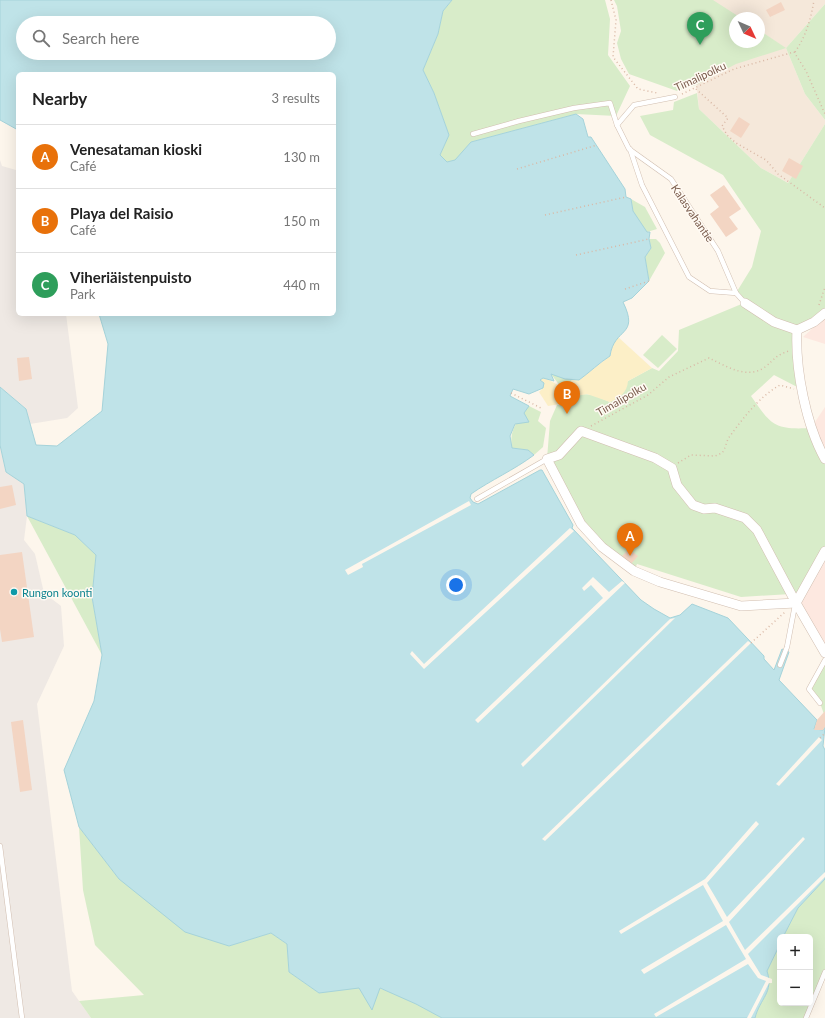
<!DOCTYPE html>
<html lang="en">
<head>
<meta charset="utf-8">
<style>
  body { margin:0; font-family:Lato,sans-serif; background:#f6f6f6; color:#222 }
  .controls { position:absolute; right:12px; bottom:12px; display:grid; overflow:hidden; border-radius:6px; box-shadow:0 4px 16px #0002 }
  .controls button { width:36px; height:36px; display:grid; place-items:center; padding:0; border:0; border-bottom:1px solid #e0e0e0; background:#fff; color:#222; font:20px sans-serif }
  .compass { position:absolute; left:729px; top:12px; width:36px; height:36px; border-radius:50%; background:#fff; box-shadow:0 4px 16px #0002; rotate:134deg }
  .you { position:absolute; left:456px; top:585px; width:14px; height:14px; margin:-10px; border:3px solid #fff; border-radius:50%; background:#1a73e8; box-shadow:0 0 0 6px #1a73e833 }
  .badge { display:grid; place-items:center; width:26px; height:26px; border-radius:50%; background:#1a73e8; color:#fff; font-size:13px; font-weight:700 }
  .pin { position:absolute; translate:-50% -33px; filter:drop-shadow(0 1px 2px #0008) }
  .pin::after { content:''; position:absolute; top:21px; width:14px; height:12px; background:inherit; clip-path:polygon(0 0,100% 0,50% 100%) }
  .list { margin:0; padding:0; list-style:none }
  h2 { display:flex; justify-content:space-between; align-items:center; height:52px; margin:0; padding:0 16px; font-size:17px }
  h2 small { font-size:13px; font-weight:400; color:#767676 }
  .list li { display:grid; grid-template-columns:26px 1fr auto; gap:12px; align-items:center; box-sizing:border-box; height:64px; padding:0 16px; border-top:1px solid #e0e0e0 }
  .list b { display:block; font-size:15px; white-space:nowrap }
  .list p { margin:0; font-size:13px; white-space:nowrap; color:#767676 }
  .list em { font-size:13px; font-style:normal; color:#767676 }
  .icon { flex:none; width:22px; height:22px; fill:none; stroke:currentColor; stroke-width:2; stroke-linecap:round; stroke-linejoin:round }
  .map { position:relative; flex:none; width:825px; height:1018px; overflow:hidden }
  .search { position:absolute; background:#fff; box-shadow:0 4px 16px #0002; left:16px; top:16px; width:320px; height:44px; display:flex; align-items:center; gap:10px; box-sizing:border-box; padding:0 14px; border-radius:22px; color:#767676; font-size:15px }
  .panel { position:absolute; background:#fff; box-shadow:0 4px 16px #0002; left:16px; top:72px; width:320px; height:244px; border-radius:6px }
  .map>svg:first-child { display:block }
</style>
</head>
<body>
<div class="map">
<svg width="825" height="1018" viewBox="0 0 825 1018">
  <rect width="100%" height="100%" fill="#fdf6ec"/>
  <!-- residential -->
  <path fill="#f5e8da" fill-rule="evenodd" d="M688,0h137v4l-39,44 19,46 20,26v4l-37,59 -27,-15 -62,-59zM735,18h24v24h-24z"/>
  <!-- commercial -->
  <g fill="#fde8e0">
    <path d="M825,317v27l-22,-7z"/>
    <path d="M825,407v52l-14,-31z"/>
    <path d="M825,551v102l-29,-50z"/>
  </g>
  <!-- industrial -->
  <g fill="#efe9e4">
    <path d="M0,160l2,6 14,4 2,14v130h48l12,94 -11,10 -37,6 -4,-15 -26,-22z"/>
    <path d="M0,445l6,27 18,12 3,32 -3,24 11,14 9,39 17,13 3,40 -27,58 35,287 19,27h-91z"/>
  </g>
  <!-- green -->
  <g fill="#d8ecc9">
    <path d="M452,0h153l5,19 -2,36 22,31 -14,30 -40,-2 -105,28 -15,18 -9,2 -7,-7 9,-20 -15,-42 -11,-23 15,-36 5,-23z"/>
    <path d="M614,0h99l28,18h-6v24h24v-12l27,18 39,-44v116l-20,-26 -19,-46 -50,16 -40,21 -19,6 -48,-17 -8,-15 -4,-16 4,-12 -4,-25z"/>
    <path d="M697,93l2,16 62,59 27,15 37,-59v184l-11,14 -17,8 6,60 -29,-15 -23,21c20,29 23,34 60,32l14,31v92l-29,52 -5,-9 -50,3 -104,-33 -3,7 -53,-47 -34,-65 3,-38 7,-16c10,-2 12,-6 20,-9 11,-5 23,2 33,6l18,-21 24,-13 7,3 19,-20 1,-21 65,-27 -8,-10 16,-26 9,-36 -38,-56 -73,-40 -10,-19 33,-6 1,-8z"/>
    <path d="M631,199l14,8 12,22 -10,3 -14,-21z"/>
    <path d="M649,239h7l4,4 5,10 -16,28 -4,-24 6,-9z"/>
    <path d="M662,335l15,14 -19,19 -15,-13z"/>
    <path d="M551,374l21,6 -6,9 -6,-3z"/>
    <path d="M529,406l12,6 -3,9 8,7 -3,19 -9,8 -6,-5 -16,-2c-3,-20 6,-27 17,-42z"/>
    <path d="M27,516l48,19 21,20 -4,42 10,58z"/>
    <path d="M825,660v57l-5,-14 -11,-14z"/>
    <path d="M79,827l40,52 110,67 42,-13 16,11 2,28 30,21c19,-3 43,-10 62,-4 21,6 42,18 61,29h-351l-12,-17 65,-6 -49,-50 -12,-55z"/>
    <path d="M825,879v93l-19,46h-51c5,-20 19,-25 12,-47l13,-27v59h30v-66h-27l15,-29z"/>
  </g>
  <!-- sand -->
  <path fill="#fcefc7" d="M618,337l34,31 -24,13c-1,12 -8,16 -18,21l-23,-8 -11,2 -9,7 -19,3 -9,-14 4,-4 -3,-8 3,-2c11,3 14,8 23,11l6,-9h7l31,-24 3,-15z"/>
  <!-- water -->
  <path fill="#bfe3e8" stroke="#a5d3da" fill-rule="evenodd" d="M0,0h452l-9,11 -5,23 -15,36 11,23 15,42 -9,20 7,7 8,-2 16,-18 105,-28 7,5 5,18h3l34,52 1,8 5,2 2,12 14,21h3l-1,7 2,9 -6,9 4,24 -17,17 -9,4c17,35 -9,25 -13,54 -11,7 -20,16 -31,24l-14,-1 -14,-5 3,7 -11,-3 -3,2 4,3 -1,5 -14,6 -16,-5 -3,7 19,10 -5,7 5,9 -14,2 -5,12 2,12 16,2 6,5c-20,15 -43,25 -63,39l-1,4 3,4 5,2 62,-34h2l31,55 -1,3 69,72 13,9 16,9 10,-3 12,-11 36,14 36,38v3l10,11 8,-21 7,3 -10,28 38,40 -3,9 9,1 2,-3 -2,19 2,4v129l-27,29 -15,29h-3v7l-13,27c7,22 -7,27 -12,47h-313l-26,-14 -36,-16 -8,22 -13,-22 -40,5 -30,-21 -2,-28 -16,-11 -42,13 -44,-14 -66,-53 -40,-52 -15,-57 30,-69 8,-46 -10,-58 4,-42 -21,-20 -48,-19 -3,-32 -18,-12 -6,-27v-58l26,22 10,36 21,1 45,-35 6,-67 -9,-30h235v-240h-316v56l-18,-10zM23,23h306v30h-306z"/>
  <!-- pier -->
  <g fill="#fdf6ec">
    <path d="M469,501l2,4 -109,59 1,3 -15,8 -3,-5z"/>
    <path d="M570,528l4,3 -150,138 -14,-15 2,-3 12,13z"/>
    <path d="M593,577l16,15 13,-11 3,2 -147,140 -3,-3 128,-122 -12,-13 -7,6 -2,-3z"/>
    <path d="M675,618l-152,149 -2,-3 149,-145z"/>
    <path d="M748,641l3,2 -206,198 -3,-2z"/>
    <path d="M819,737l3,3 -43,46 -3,-2z"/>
    <path d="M756,821l3,3 -52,59 20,34 76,-80 2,2 -76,83 16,28 80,-78v5l-77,77 13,21 11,4v4h-3l-18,35h-4l19,-37 -8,-3 -10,-14 -92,53 -2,-3 92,-55 -20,-34 -82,49 -3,-4 82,-49 -20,-36 -82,49 -2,-3 86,-52z"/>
  </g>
  <!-- building -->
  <g fill="#f3d5c3">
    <path d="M781,2l4,8 -15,7 -4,-7z"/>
    <path d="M739,117l11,7 -9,14 -11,-7z"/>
    <path d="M789,158l14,8 -7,13 -14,-8z"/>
    <path d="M724,185l17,24 -12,8 9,12 -12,8 -16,-23 9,-7 -9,-12z"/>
    <path d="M29,357l3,22 -13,2 -2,-23z"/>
    <path d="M12,485l4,20 -16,4v-22z"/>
    <path d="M629,549l9,7 -7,8 -9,-8z"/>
    <path d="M22,552l12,85 -32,5 -2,-13v-74z"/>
    <path d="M825,711v16l-2,3h-9l3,-10z"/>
    <path d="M23,720l9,70 -12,2 -9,-70z"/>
  </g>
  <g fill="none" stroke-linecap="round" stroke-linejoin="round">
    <defs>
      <g id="lane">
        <path d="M675,97l-41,8 -17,20 12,24 42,30 47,72 18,42 9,10"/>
        <path d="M473,134l46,-13 55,-13 36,-5 7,22"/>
        <path d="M630,149l12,36 47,92 21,14 26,2"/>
        <path d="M477,499l70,-40"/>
        <path d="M780,665l7,-18 8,-42"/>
        <path d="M820,703l-11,-14 16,-29"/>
        <path d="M0,846l22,172"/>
        <path d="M806,1018l19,-46"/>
      </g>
      <g id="street">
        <path d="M745,303l29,19 23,8 17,-8 11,-9"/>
        <path d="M797,330c-2,39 9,95 28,129"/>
        <path d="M581,431l74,27 17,10 5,17 16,20 11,4 11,-1 30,10 12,12 39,73 -55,3 -81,-24 -26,-11 -32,-24 -21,-23 -34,-65 12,-4z"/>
        <path d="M825,551l-29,52 29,50"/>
      </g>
    </defs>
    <!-- lane casing -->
    <use href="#lane" stroke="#d1beb0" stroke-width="5.5"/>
    <!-- street casing -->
    <use href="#street" stroke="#d1beb0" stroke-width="10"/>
    <!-- path -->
    <g stroke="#d9b8a5" stroke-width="1.5" stroke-dasharray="1 3" stroke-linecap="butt">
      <path d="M611,0l5,20 -3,37 25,32 19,4"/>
      <path d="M795,52c11,-16 16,-33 19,-52"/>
      <path d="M696,89l32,29 -6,8 5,9 9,8 30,17 12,14 47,34"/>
      <path d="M682,94l52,-25 60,-17 12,19 19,43"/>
      <path d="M517,169l80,-24"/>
      <path d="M545,215l81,-18"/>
      <path d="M576,255l73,-16"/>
      <path d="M625,289l24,-8"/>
      <path d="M819,305l6,-18"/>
      <path d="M511,393l30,15"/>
      <path d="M591,426l57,-31 21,-18 40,-19c17,8 38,22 56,9 10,-8 11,-12 24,-16"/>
      <path d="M678,463l13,-8 24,1 7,-3c4,-5 4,-12 8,-17 14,-19 29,-39 50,-51l14,4"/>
      <path d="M751,643l34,-31"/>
      <path d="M820,738l5,-5"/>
    </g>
    <!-- lane -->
    <use href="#lane" stroke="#fff" stroke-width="4.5"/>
    <!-- street -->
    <use href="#street" stroke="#fff" stroke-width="9"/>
  </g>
  <!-- markers -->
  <circle fill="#0f9aa8" stroke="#fffaf3" stroke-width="1.5" cx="14" cy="592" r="4"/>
  <g text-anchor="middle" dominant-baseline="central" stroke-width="3" stroke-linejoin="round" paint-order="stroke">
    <!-- street labels -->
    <g font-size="11" fill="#7a5c4d" stroke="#fffaf3">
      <text transform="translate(700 76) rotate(-25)">Timalipolku</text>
      <text transform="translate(693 213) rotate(56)">Kalasvahantie</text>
      <text transform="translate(621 399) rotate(-30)">Timalipolku</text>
    </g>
    <!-- culture labels -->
    <g font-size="11" fill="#0d838f" stroke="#fffaf3" text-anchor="start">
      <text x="22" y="592">Rungon koonti</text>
    </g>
  </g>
</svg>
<div class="controls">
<button>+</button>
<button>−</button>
</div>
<svg class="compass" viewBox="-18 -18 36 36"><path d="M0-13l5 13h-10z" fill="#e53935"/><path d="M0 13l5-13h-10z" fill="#767676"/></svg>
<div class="you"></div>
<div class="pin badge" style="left:630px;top:556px;background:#e8710a">A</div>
<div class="pin badge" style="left:567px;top:414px;background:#e8710a">B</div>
<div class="pin badge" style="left:700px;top:45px;background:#2e9e5b">C</div>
<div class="search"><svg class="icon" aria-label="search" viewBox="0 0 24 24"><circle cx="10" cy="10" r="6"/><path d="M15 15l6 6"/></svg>Search here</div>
<section class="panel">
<h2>Nearby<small>3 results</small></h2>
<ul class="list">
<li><span class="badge" style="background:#e8710a">A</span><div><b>Venesataman kioski</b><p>Café</p></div><em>130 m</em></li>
<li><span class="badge" style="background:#e8710a">B</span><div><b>Playa del Raisio</b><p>Café</p></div><em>150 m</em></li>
<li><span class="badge" style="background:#2e9e5b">C</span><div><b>Viheriäistenpuisto</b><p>Park</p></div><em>440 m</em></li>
</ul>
</section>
</div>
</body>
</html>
